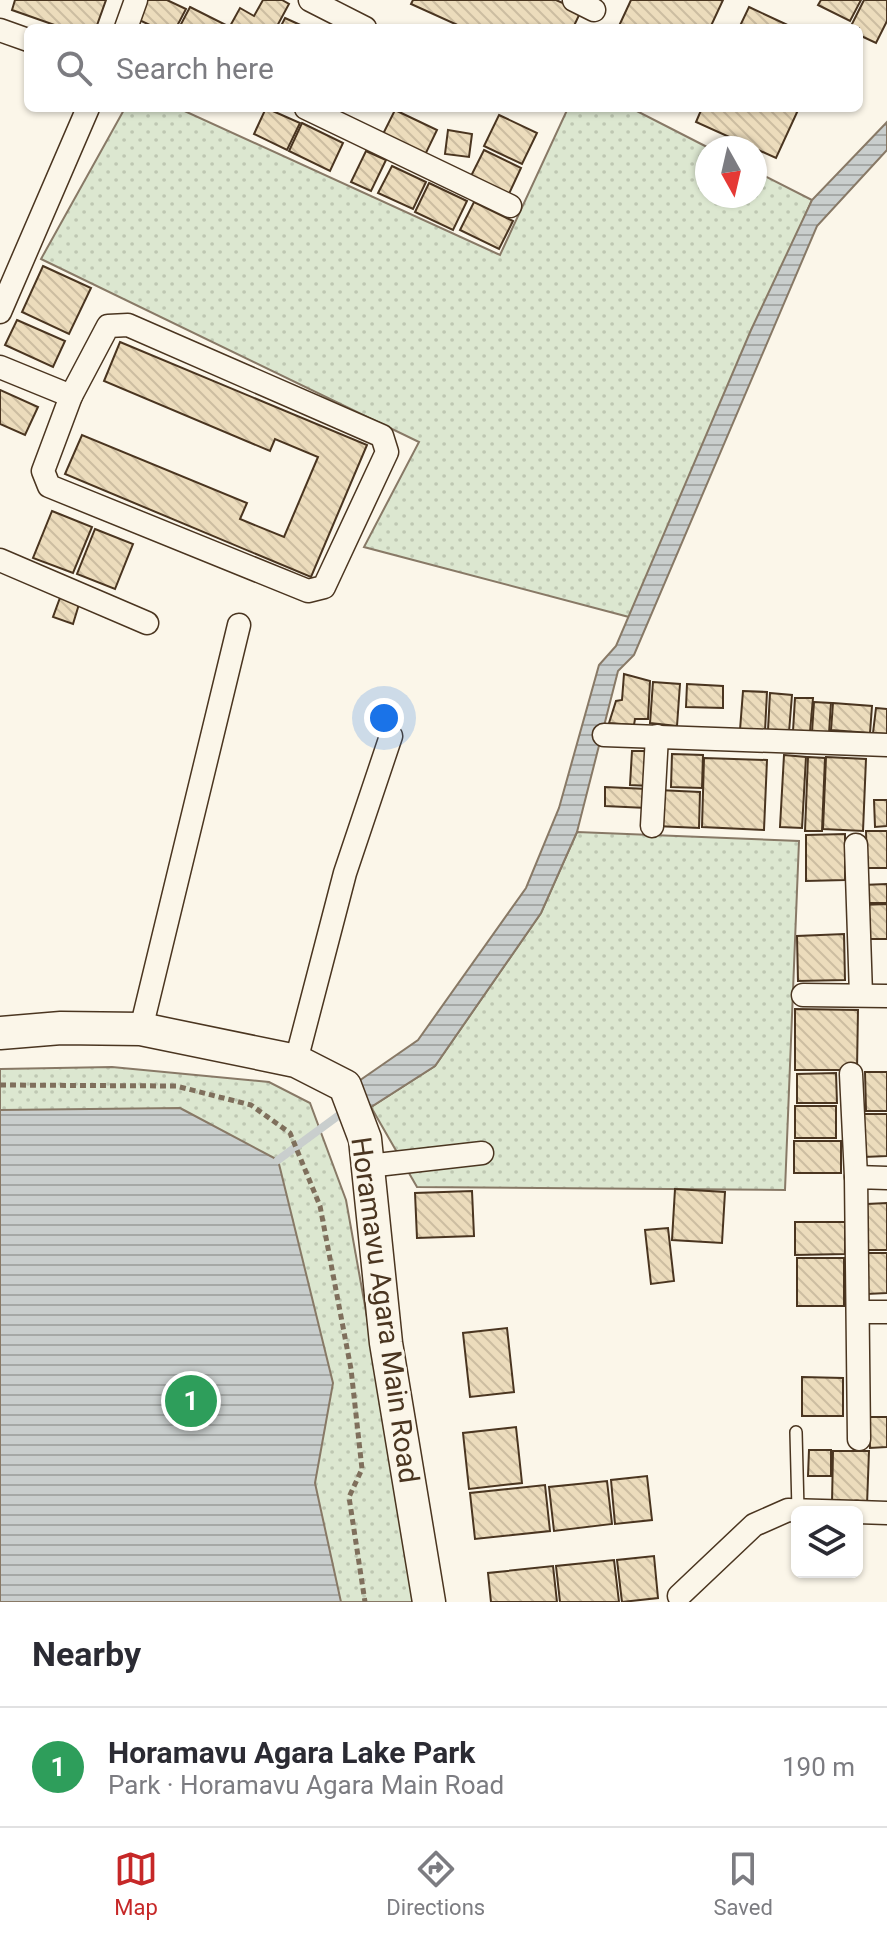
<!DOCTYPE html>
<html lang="en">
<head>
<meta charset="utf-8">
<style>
  body { margin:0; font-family:Roboto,sans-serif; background:#f2f2f3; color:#2b2b33 }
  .controls { position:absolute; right:24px; bottom:24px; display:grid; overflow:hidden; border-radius:12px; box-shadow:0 2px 6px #0004 }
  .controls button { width:72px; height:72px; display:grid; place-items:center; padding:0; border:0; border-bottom:2px solid #e1e1e2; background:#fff; color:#2b2b33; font:40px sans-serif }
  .compass { position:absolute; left:695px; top:136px; width:72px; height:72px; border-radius:50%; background:#fff; box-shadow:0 2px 6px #0004; rotate:172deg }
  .you { position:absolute; left:384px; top:718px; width:28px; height:28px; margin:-20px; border:6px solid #fff; border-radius:50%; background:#1a73e8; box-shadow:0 0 0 12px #1a73e833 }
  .badge { display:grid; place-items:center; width:52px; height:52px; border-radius:50%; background:#c62828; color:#fff; font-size:26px; font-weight:700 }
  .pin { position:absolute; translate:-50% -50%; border:4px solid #fff; box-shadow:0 2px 8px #0006 }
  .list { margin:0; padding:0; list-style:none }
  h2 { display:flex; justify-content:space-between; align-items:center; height:104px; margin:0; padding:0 32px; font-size:34px }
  h2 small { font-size:26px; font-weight:400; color:#7c7c81 }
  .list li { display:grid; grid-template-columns:52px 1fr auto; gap:24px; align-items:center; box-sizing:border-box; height:120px; padding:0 32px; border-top:2px solid #e1e1e2 }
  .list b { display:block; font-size:30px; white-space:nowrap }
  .list p { margin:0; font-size:26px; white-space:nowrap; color:#7c7c81 }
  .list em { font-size:26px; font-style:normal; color:#7c7c81 }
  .icon { flex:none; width:44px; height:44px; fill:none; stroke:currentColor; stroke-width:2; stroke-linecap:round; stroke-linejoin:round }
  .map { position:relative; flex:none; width:887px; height:1602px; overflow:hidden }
  .search { position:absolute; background:#fff; box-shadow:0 2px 6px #0004; left:24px; right:24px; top:24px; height:88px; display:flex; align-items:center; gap:20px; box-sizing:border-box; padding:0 28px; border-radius:12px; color:#7c7c81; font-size:30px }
  .sheet { height:224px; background:#fff }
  nav { display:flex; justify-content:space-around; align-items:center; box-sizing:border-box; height:112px; border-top:2px solid #e1e1e2; background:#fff; font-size:22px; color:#7c7c81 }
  nav a { display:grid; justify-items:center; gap:4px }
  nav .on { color:#c62828 }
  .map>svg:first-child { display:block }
</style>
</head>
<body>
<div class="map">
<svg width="887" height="1602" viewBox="0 0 887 1602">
  <defs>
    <pattern id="grass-dots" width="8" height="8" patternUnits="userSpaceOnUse" patternTransform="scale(2)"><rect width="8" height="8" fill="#dce7d0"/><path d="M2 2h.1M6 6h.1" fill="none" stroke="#bec7b2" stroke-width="1.8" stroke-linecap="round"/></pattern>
    <pattern id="water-rules" width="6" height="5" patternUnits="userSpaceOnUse" patternTransform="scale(2)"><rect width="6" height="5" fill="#c9cecd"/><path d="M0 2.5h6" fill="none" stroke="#a5a8a6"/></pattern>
    <pattern id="building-back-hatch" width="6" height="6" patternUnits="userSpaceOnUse" patternTransform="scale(2)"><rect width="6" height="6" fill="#ecdcbc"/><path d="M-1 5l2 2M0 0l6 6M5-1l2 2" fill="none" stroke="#ccbda1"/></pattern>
  </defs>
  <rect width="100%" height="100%" fill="#fbf6e9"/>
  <!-- grass -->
  <g fill="url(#grass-dots)" stroke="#887966" stroke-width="2">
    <path d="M125,108h53l322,147 68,-147h63l78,40h-2v48h48v-25l57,29 -183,417 -265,-70 55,-105 -378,-183z"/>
    <path d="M577,832l222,9 -14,349 -368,-3 -46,-80 64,-41 106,-153z"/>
    <path d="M112,1067l157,15 41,21 36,97 72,402h-418v-533z"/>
  </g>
  <!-- water -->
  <g fill="url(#water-rules)" stroke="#887966" stroke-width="2">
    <path d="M887,122v28l-70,76 -183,429 -16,16 -41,161 -36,81 -106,153 -64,41 -15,-24 62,-43 108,-152 33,-80 40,-143 17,-19 135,-316 61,-130z"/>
    <path d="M180,1108l98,52 55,223 -18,100 26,119h-341v-492z"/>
  </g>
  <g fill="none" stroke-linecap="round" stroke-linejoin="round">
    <!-- stream -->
    <path stroke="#c9cecd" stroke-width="8" d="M278,1160l68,-50"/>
  </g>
  <!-- building -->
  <g fill="url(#building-back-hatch)" stroke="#4a3520" stroke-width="2">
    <path d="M15,0h91l-10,28h-33l-51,-18z"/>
    <path d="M144,0h23l19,9 -10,19h-20l-21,-10z"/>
    <path d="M263,0h19l7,4 -13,24h-47l11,-20 14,8z"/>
    <path d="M413,0h143l25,11 -8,17h-109l-53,-24z"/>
    <path d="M631,0h92l-13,28h-92z"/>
    <path d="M821,0h40l-11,21 -32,-16z"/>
    <path d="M864,0h23v21l-11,22 -17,-8v-7h-9z"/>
    <path d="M190,7l38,19 -2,2h-47z"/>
    <path d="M749,7l45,21h-55z"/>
    <path d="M285,18l22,10h-27z"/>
    <path d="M266,108l34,15 -13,27 -33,-16z"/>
    <path d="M702,108h97l-23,50 -80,-36z"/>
    <path d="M395,110l42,20 -13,27 -42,-21z"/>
    <path d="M499,115l38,18 -15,31 -38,-18z"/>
    <path d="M302,123l41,20 -13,28 -41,-20z"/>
    <path d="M448,130l24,4 -3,23 -24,-3z"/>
    <path d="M484,150l37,18 -14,30 -38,-18z"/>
    <path d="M366,151l20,9 -15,31 -20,-9z"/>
    <path d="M392,166l34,16 -13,27 -35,-16z"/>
    <path d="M429,183l38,18 -14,29 -38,-18z"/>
    <path d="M474,202l39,19 -14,28 -39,-19z"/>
    <path d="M43,266l48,22 -22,46 -47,-22z"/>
    <path d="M17,320l48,21 -12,26 -48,-22z"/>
    <path d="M120,342l247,103 -56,132 -246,-103 17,-39 165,68 -7,16 44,18 34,-80 -43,-18 -5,12 -166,-70z"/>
    <path d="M0,390l38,17 -13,28 -25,-11z"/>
    <path d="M52,511l40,16 -19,46 -40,-15z"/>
    <path d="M95,529l38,15 -18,45 -38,-15z"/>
    <path d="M61,595l19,6 -7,23 -20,-7z"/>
    <path d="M624,674l26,7 -2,38h-13l-1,6 -25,-2 7,-22 6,-1z"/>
    <path d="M653,682l27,2 -3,42 -27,-3z"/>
    <path d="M687,684l36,2v22l-37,-1z"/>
    <path d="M743,691l24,1 -2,39 -25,-1z"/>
    <path d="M770,693l22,2 -3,37 -21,-2z"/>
    <path d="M795,698h18l-3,34 -17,-1z"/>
    <path d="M814,702l17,1 -2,30 -17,-1z"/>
    <path d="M833,703l39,3 -2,27 -39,-3z"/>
    <path d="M876,708l11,1v25l-14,-1z"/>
    <path d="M632,751h19l-1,35 -20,-1z"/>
    <path d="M672,754l31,1 -1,33 -31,-1z"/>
    <path d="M784,755l22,2 -4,71 -22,-1z"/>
    <path d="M808,757l17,1 -3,73h-17z"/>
    <path d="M826,757l40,2 -3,72 -40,-2z"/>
    <path d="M704,758l63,2 -3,70 -62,-3z"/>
    <path d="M605,787l42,2 -1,19 -41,-2z"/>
    <path d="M658,790l42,2 -1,36 -43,-2z"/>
    <path d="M874,800h13v26l-12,1z"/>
    <path d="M866,831h21v37h-20z"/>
    <path d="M845,834v46l-39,1v-46z"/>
    <path d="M887,884v19h-25v-18z"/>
    <path d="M887,904v35h-24l-1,-34z"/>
    <path d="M844,934l1,46 -47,1 -1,-45z"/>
    <path d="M795,1009l63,1 -1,60h-62z"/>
    <path d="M865,1072h22v39h-21z"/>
    <path d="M836,1073l1,30h-40v-29z"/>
    <rect x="795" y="1106" width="41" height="32"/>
    <path d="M864,1114h23v42l-23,1z"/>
    <rect x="794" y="1141" width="47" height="32"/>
    <path d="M675,1189l50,3 -3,51 -50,-3z"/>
    <path d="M472,1191l2,45 -57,2 -2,-45z"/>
    <path d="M887,1203v47h-19l-1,-46z"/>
    <path d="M795,1222h50v32l-50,1z"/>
    <path d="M668,1228l6,53 -23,3 -6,-54z"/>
    <path d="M867,1253h20v40l-20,1z"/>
    <rect x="797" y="1258" width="47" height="48"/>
    <path d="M507,1328l7,64 -44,5 -7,-64z"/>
    <path d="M802,1377l41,1v38h-41z"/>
    <path d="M869,1417h18v30l-17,1z"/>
    <path d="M516,1427l6,56 -53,6 -6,-56z"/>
    <path d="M809,1450h22v26h-23z"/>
    <path d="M833,1451h36l-2,54 -35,-1z"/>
    <path d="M647,1476l5,44 -37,4 -4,-44z"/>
    <path d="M607,1481l5,43 -58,7 -5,-44z"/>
    <path d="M545,1485l5,46 -75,8 -5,-46z"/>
    <path d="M654,1556l4,42 -36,4 -5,-42z"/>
    <path d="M614,1560l5,42h-59l-4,-36z"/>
    <path d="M553,1566l4,36h-66l-3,-29z"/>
  </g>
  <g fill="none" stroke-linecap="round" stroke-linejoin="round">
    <defs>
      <path id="lane" d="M796,1432l2,78"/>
      <g id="street">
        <path d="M310,0l55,28"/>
        <path d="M574,0l20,10"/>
        <path d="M126,28l10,-28"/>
        <path d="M0,30l28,10"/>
        <path d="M306,108l204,98"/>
        <path d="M0,312l88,-204"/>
        <path d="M128,325l254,111 5,16 -63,135 -16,4 -259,-105 -6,-15 28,-75 37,-70z"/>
        <path d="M0,367l71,29"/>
        <path d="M0,560l147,63"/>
        <path d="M604,735l283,10"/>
        <path d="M652,826l5,-90"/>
        <path d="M856,845l5,150"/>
        <path d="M803,995l84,1"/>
        <path d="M141,1029l98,-404"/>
        <path d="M296,1061l49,-188 46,-137"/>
        <path d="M851,1074l5,103"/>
        <path d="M368,1166l114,-13"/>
        <path d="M859,1312h28"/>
        <path d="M859,1439l-3,-262 31,1"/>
        <path d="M857,1512l30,1"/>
        <path d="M679,1596l75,-71 34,-15 68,2"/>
      </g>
      <path id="secondary" d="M0,1033l61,-5 80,1 155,32 49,25 20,53 21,204 43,259"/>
    </defs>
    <!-- lane casing -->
    <use href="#lane" stroke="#4a3520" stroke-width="14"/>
    <!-- street casing -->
    <use href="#street" stroke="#4a3520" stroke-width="25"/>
    <!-- secondary casing -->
    <use href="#secondary" stroke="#4a3520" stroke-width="35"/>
    <!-- path -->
    <path stroke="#7f6f5c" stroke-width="5" stroke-dasharray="6 4" stroke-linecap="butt" d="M0,1085l176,1 75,19 39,28 30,73 31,163 11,100 -13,28 16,105"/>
    <!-- lane -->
    <use href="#lane" stroke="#fbf6e9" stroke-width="11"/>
    <!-- street -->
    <use href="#street" stroke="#fbf6e9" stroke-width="22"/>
    <!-- secondary -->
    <use href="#secondary" stroke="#fbf6e9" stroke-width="32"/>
  </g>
  <g text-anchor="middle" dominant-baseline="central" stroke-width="6" stroke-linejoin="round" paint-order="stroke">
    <!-- street labels -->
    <g font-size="28" fill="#4a3520" stroke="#fbf6e9">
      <text transform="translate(385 1310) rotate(82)">Horamavu Agara Main Road</text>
    </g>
  </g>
</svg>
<div class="controls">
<button><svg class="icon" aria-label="layers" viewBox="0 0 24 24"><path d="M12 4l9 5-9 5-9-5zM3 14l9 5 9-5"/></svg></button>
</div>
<svg class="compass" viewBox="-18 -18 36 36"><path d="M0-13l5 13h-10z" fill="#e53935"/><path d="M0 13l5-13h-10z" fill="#7c7c81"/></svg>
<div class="you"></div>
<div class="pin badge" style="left:191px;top:1401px;background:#2e9e5b">1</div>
<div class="search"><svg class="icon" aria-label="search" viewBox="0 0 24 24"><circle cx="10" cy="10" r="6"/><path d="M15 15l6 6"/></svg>Search here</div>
</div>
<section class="sheet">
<h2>Nearby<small></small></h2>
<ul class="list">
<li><span class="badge" style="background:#2e9e5b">1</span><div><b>Horamavu Agara Lake Park</b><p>Park · Horamavu Agara Main Road</p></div><em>190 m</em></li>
</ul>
</section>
<nav>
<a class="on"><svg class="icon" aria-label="map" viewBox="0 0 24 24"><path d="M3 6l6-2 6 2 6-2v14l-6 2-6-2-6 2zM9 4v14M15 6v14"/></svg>Map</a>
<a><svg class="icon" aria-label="directions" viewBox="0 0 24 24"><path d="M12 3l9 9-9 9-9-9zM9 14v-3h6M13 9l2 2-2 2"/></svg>Directions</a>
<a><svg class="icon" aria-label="saved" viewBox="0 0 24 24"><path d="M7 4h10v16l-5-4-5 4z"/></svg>Saved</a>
</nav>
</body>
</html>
